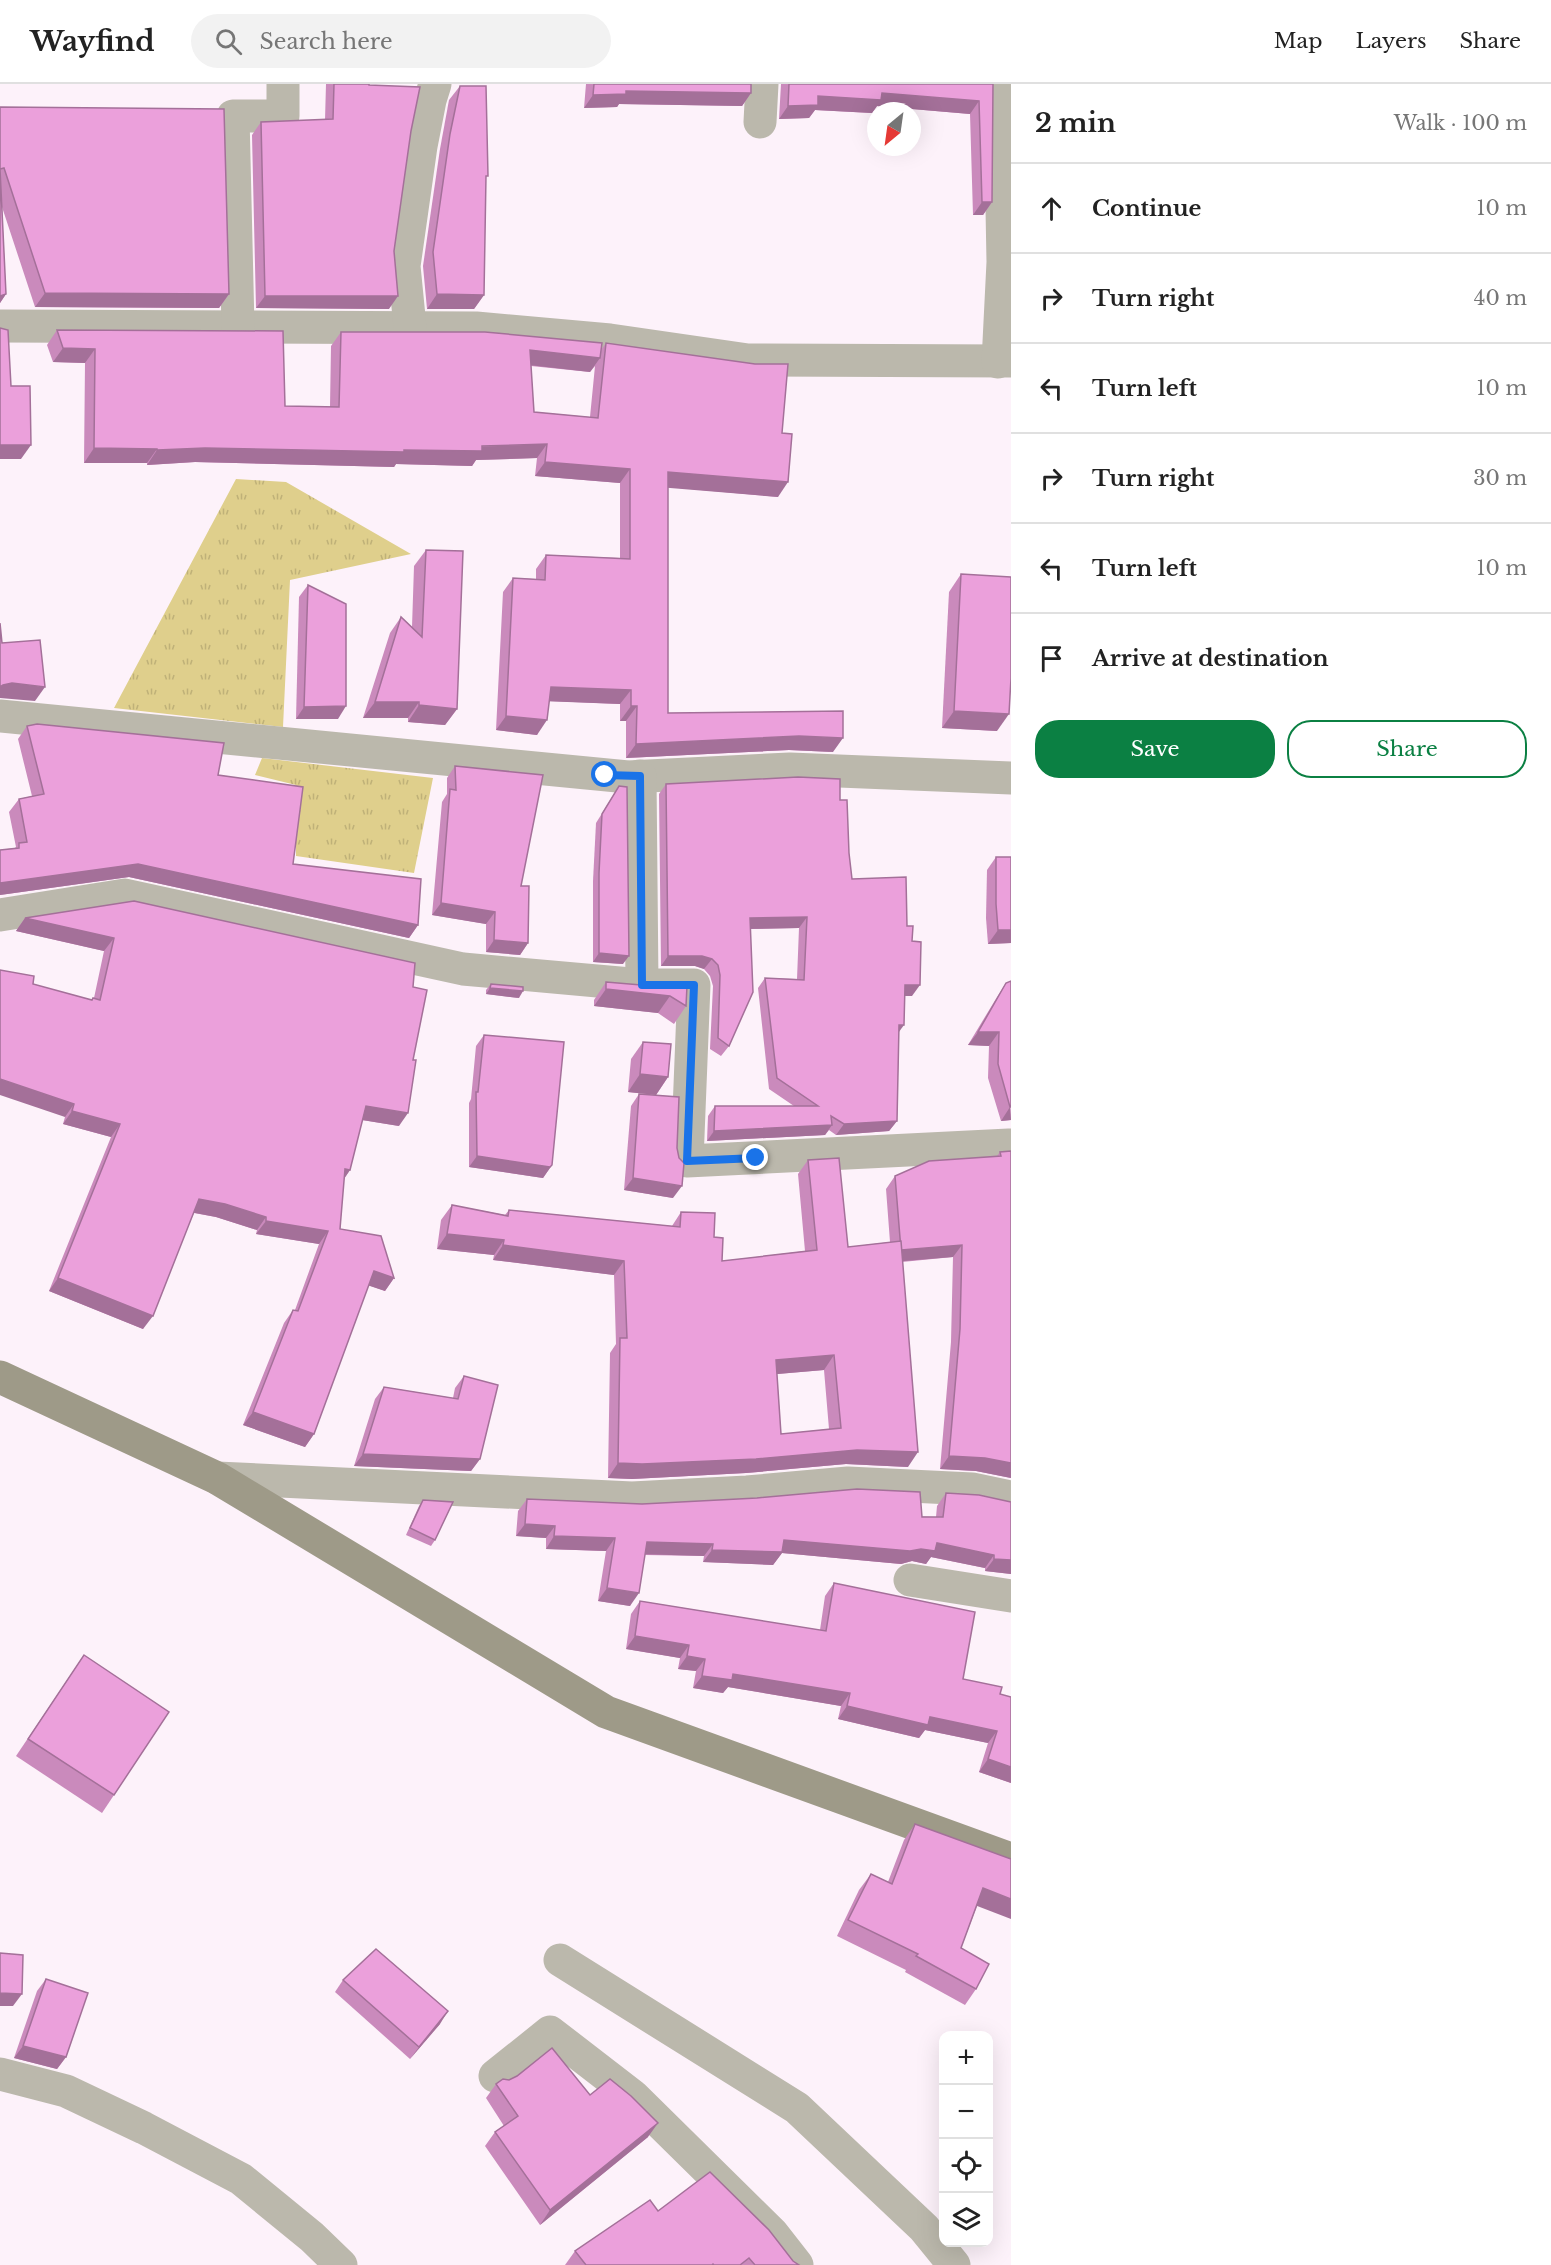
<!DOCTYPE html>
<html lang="en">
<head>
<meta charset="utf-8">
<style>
  body { margin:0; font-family:"Libre Baskerville",serif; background:#f2f2f2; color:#222 }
  .controls { position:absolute; right:18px; bottom:18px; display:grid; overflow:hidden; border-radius:12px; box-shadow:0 6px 24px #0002 }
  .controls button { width:54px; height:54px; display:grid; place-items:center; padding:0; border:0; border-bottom:2px solid #e0e0e0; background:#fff; color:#222; font:30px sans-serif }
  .compass { position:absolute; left:867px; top:18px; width:54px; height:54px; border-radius:50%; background:#fff; box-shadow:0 6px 24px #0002; rotate:209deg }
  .stop { position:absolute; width:18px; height:18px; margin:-14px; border:4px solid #1a73e8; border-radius:50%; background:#fff }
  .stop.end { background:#1a73e8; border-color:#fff; box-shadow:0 2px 6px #0008 }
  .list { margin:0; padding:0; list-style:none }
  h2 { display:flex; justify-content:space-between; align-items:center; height:78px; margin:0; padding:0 24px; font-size:26px }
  h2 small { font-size:20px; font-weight:400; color:#767676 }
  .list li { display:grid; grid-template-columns:39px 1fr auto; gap:18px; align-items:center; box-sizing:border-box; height:90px; padding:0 24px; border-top:2px solid #e0e0e0 }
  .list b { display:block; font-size:22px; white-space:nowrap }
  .list em { font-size:20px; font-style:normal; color:#767676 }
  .actions { display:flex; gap:12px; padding:18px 24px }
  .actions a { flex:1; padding:14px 0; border:2px solid #0b8043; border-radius:24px; text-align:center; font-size:21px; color:#0b8043 }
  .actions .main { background:#0b8043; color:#fff }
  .icon { flex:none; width:33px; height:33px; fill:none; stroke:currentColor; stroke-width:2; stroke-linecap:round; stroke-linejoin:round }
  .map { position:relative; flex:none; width:1011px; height:2181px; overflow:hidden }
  header { display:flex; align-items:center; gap:36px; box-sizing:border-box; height:84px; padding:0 30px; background:#fff; border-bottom:2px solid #e0e0e0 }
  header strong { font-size:28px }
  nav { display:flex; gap:33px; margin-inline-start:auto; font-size:21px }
  .search { width:420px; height:54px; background:#f2f2f2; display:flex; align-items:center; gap:15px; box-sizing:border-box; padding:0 21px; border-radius:33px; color:#767676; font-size:22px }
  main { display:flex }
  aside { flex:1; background:#fff }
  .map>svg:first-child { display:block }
</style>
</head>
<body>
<header>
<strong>Wayfind</strong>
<div class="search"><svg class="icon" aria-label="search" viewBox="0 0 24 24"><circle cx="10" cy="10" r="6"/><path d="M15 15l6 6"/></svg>Search here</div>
<nav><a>Map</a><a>Layers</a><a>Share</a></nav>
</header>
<main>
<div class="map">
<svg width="1011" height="2181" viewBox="0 0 1011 2181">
  <defs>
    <pattern id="grass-tufts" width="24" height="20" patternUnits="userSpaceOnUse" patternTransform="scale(1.5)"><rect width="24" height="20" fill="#dfcf8c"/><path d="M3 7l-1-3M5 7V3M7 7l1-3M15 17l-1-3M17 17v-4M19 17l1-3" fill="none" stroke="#bfb178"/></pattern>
  </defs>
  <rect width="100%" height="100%" fill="#fdf2fa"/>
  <!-- grass -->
  <g fill="url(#grass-tufts)">
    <path d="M236,395l50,3 125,72 -121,26 -7,147 -169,-19z"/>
    <path d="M262,674l171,20 -19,95 -118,-17v-71l-41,-10z"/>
  </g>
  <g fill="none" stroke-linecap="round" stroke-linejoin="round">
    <!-- street -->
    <g stroke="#bbb8ac" stroke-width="33">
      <path d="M760,38l2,-38"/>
      <path d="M0,242l476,2 134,12 138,20 263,1"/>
      <path d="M238,243l-5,-211h50v-32"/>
      <path d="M410,243l-6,-61 17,-120 9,-46 5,-16"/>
      <path d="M998,278l5,-100 -2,-107 2,-71"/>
      <path d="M0,632l628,61 162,-8 221,9"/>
      <path d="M640,692l2,209"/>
      <path d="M0,831l125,-20 338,74 179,16h52l-7,176 322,-16"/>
      <path d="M217,1394l415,20 115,-6 101,-9 124,6 39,8"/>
      <path d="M910,1496l101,16"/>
      <path d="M560,1876l237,148 127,120 30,37"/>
      <path d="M0,1990l66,17 78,37 97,51 71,58 29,28"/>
      <path d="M495,1992l55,-44 83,64 139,137 25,32"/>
    </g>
    <!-- secondary -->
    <path stroke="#9e9a88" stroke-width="33" d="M0,1293l217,101 389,234 405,147"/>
  </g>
  <!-- wall -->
  <g fill="#ca8abc" fill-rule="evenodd">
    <path d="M326,0h43v1l42,46 -17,120 -5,58 -133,-1 -4,-173 9,-13 64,-2z"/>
    <path d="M586,0h165v9l-9,13 -123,-2 -2,3 -33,1z"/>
    <path d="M781,0h212l-1,118 -9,13h-10l-3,-101 -93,-8 -5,7 -57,-3 -6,8 -30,1z"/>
    <path d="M460,2l24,209 -10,14h-47l-4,-43 17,-117 9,-49z"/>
    <path d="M0,23l229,187 -10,14 -184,-1 -33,-100 4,87 -6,9z"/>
    <path d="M57,246l228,76 45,1 1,-61 10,-14 260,18 5,-7 176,90 -4,64 -110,-10v226l165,39 -44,-2 -163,8v-37h-6v-17l-71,-3 -12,34 -41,-5 7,-138 10,-14 23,1v-10l10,-14 74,3v-75l-85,-7 2,-18 -61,2 -4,6 -76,-2 -2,3 -199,-5 -48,3v-2h-63l1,-100 -32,-1 -6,-17zM531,282l59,6 5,-6 -5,51 -56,-5z"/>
    <path d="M426,466l31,159 -12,16 -37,-3v-4h-45l27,-85 11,-16 11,10 2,-61z"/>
    <path d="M961,490l36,157 -55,-3 7,-136z"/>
    <path d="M308,501l30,134h-42l3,-122z"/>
    <path d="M27,642l191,49 75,89 125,61 -9,13 -280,-61 -129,18v-45l15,-2 1,-1 -7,-35 10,-13 13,-3 -14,-57z"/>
    <path d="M455,682l66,120 7,57 -8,12 -34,-3v-28l-54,-9 10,-113 5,-8v-16z"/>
    <path d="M666,700l174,16 12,79 55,47 5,15v55h-8l-5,36 -2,89 -8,10 -53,4 -7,-5 -4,5 -118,6 1,-25 7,-10h79l-25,-17 -11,-101 7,-10 32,1 2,-51 -48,1 -22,117 -8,10 -11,-7 3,-63 -3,-10 -6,-7 -9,-3h-34l-2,-172z"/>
    <path d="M619,702l4,178 -30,-2v-81l3,-58z"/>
    <path d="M996,773h15v86l-23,1 -2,-26 1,-48z"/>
    <path d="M134,817l265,225 -37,-6 -12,50 -6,9 -4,50 54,49 -9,13 -17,-6 -54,149 -9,13 -62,-22 41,-102 9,-13h2l24,-66 -63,-10 1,-4 -41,-13 -22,-4 -51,116 -94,-38 62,-154 -48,-13 2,-7 -32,-133 58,16 2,-2h1l10,-47 -88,-20 9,-13z"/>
    <path d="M606,898l47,4h34l-1,20 -12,18 -16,-11 -64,-7v-6z"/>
    <path d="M1006,899l5,137 -10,1 -13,-43 1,-32 -21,-1 29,-48z"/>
    <path d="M491,900l28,14 -33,-4v-4z"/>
    <path d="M484,951l68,130 -9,13 -74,-11v-64l2,-4 5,-53z"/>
    <path d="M643,958l25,35 -12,18 -28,-3 3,-33z"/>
    <path d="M639,1010l34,104 -49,-8 7,-84z"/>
    <path d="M1011,1067v327l-35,-7 -36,-2 11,-127 2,-85 -51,5 6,205 -62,-3 -100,9 -114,6 -24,-1 2,-125 6,-9 -2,-69 -121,-15 1,-5 -57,-6 4,-29 11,-15 53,10 4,-5 163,16 9,-14 33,25 8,24 83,-10 -7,-77 10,-14 40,87 42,-5 -4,-53 9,-13 102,-20 3,-4zM824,1286l5,59 -48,5 -4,-60z"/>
    <path d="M464,1292l16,83 -9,12 -117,-5 21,-67 9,-12 69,11 2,-10z"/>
    <path d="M946,1409l65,9v72l-26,-3v-3l-54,-11 -5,7 -14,-3 -11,3 -119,-11 -9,12 -70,-3 1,-6 -59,-1 -15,51 -32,-5 8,-50 -60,-2v-11l-30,-2 2,-25 9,-12 409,18 1,-11z"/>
    <path d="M423,1416l12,40 -4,6 -25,-11 13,-29z"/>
    <path d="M834,1499l129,96 37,15 11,89 -32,-11 9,-29 -63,-13 -6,8 -81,-19 3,-13 -113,-19 -5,6 -30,-5 3,-17 -18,-2 2,-11 -54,-9 5,-35 9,-13 180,29 5,-34z"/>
    <path d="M84,1571l30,140 -12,18 -86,-57z"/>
    <path d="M915,1740l62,82 -16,42 15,41 -11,16 -60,-33 1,-2 -69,-34 22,-46 12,-16 17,8 16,-42z"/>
    <path d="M46,1895l20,78 -9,12 -43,-11 23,-67z"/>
    <path d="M343,1896l97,44 -30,35 -75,-67z"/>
    <path d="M496,2000l94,11 58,42 -108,88 -55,-79 10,-14 9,-6 -18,-28z"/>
    <path d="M658,2127l135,50 6,4h-234l10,-14z"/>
  </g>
  <!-- shaded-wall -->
  <g fill="#a47099">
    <path d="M626,7l125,2 -9,13 -123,-2 -2,3 -33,1 9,-13z"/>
    <path d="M882,9l97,8 -9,13 -93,-8 -5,7 -57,-3 -6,8 -30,1 9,-13 30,-10z"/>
    <path d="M982,118h10l-9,13h-10z"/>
    <path d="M45,209l184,1 -10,14 -184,-1z"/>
    <path d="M6,210l-6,9v-7z"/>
    <path d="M437,210l47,1 -10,14h-47z"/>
    <path d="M265,212h133l-9,13 -133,-1z"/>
    <path d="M63,264l32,1 -10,14 -32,-1z"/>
    <path d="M530,266l70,8 -10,14 -70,-8z"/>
    <path d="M547,360l-10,14 -61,2 -4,6 -76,-2 -2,3 -199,-5 -48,3 10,-15 48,-2 199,2z"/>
    <path d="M0,361h31l-10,14h-21z"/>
    <path d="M94,364l63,1 -10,14h-63z"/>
    <path d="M545,378l85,7 -10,14 -85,-7z"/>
    <path d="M668,388l120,10 -10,15 -120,-10z"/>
    <path d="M12,599l33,4 -10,14 -35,-3v-11l3,-2z"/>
    <path d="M551,603l80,3 -11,14 -79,-3z"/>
    <path d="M375,618h44l-11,16h-45z"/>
    <path d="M419,621l38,4 -12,16 -37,-3z"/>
    <path d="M346,622l-8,13h-42l8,-12z"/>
    <path d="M631,622h6l-11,15h-6z"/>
    <path d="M954,627l55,3 -12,17 -55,-3z"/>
    <path d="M506,632l41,4 -10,15 -41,-5z"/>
    <path d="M799,652l44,2 -10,14 -44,-2 -163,8 10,-14z"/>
    <path d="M138,780l280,61 -9,13 -280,-61 -129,18v-12z"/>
    <path d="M441,819l54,9 -9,12 -54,-9z"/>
    <path d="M807,833l-8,11 -56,1 7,-11z"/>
    <path d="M25,834l89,20 -10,13 -88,-20z"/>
    <path d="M998,846h13v13l-23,1z"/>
    <path d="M494,856l34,3 -8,12 -34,-3z"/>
    <path d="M599,869l30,3 -6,8 -30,-2z"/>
    <path d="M668,872h34l10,3 -8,10 -9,-3h-34z"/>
    <path d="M905,901h15l-8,11h-15z"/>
    <path d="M490,904l33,3 -4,7 -33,-4z"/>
    <path d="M606,905l64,7 -12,17 -64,-7z"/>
    <path d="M899,941h5l-8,11z"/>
    <path d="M978,948h21l-10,14 -21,-1z"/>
    <path d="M640,990l28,3 -12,18 -28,-3z"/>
    <path d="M0,995l74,25 -9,13 -65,-22z"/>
    <path d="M366,1022l42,7 -9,13 -43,-7z"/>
    <path d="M1010,1023l1,13 -10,1z"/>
    <path d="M72,1027l48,13 -9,13 -48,-13z"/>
    <path d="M897,1037l-8,10 -53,4 8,-11z"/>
    <path d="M832,1041l-7,10 -118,6 7,-10z"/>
    <path d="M477,1072l75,9 -9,13 -74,-11z"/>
    <path d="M345,1085l5,1 -9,13z"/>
    <path d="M633,1094l49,8 -9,12 -49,-8z"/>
    <path d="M199,1115l26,5 41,13 -9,13 -41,-13 -26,-5z"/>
    <path d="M266,1137l62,10 -9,13 -63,-10z"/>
    <path d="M447,1150l57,6 -10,15 -57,-6z"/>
    <path d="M503,1161l121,16 -10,14 -121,-15z"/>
    <path d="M962,1161l-9,12 -61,5 9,-12z"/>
    <path d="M374,1187l20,7 -9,13 -21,-7z"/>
    <path d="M58,1194l95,38 -10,13 -94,-38z"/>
    <path d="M834,1271l-10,15 -58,5 10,-15z"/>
    <path d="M253,1328l61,22 -9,13 -62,-22z"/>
    <path d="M857,1366l61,2 -10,15 -62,-3 -100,9 -114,6 -24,-1 10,-15z"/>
    <path d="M363,1370l117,5 -9,12 -117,-5z"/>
    <path d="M949,1372l36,2 26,5v15l-35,-7 -36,-2z"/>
    <path d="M525,1440l30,2 -9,12 -30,-2z"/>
    <path d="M554,1452l61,2 -9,13 -60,-2z"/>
    <path d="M784,1456l153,3 57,12 -9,13 -54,-11 -5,7 -14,-3 -11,3 -119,-11 -9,12 -70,-3 9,-12z"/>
    <path d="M647,1458l66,2 -9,12 -66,-2z"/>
    <path d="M994,1475l17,1v14l-26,-3z"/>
    <path d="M607,1504l32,5 -9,13 -32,-5z"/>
    <path d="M635,1552l54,9 -9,13 -54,-9z"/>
    <path d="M687,1572l18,3 -9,12 -18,-2z"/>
    <path d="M733,1590l117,19 -9,13 -113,-19 -5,6 -30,-5 9,-12z"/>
    <path d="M847,1622l83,11 67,14 -9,12 -63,-13 -6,8 -81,-19z"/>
    <path d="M988,1675l23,8v16l-32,-11z"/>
    <path d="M983,1804l28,11v20l-39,-15z"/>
    <path d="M0,1909l22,1 -9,12h-13z"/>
    <path d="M448,1927l-8,13 -30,35 9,-12z"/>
    <path d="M23,1962l43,11 -9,12 -43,-11z"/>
    <path d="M658,2039l-10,14 -108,88 10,-15z"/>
  </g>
  <!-- building -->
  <g fill="#eba0db" stroke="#a47099" stroke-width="1.5" fill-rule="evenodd">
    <path d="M334,0h35v1l51,2 -9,44 -17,120 4,45h-133l-4,-174 72,-3z"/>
    <path d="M594,0h157v9l-125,-2v3l-33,1z"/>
    <path d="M789,0h204l-1,118h-10l-3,-101 -97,-8 -1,7 -63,-4v9l-30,1z"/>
    <path d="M460,2h26l2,90h-2l-2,119 -47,-1 -4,-42 17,-118z"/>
    <path d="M0,23l224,2 5,185 -184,-1 -41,-125 -4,1 6,125 -6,2z"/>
    <path d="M0,244l8,2 3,56h19l1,59h-31z"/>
    <path d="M57,246l226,1 2,75 54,1 2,-75h144l117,11 -2,15 -70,-8 4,62 64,6 8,-75 149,21h33l-6,69 10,1 -4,48 -120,-10v241l175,-2v27l-44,-2 -163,8 1,-38h-6v-16l-80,-3 -4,33 -41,-4 7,-138 32,2 1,-25 84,4v-90l-85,-7 2,-18 -65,2v5l-78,-1v2l-199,-4 -48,2v-1l-63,-1 1,-99 -32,-1z"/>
    <path d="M426,466l37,1 -6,158 -38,-4v-3h-44l26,-85 21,20z"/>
    <path d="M961,490l50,3v101l-2,36 -55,-3z"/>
    <path d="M308,501l38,19v102l-42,1z"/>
    <path d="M0,539l2,20 38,-3 5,47 -33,-4 -9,2 -3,2z"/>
    <path d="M37,640l187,19 -6,32 85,12 -10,77 128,15 -3,46 -280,-61 -138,19v-33l19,-2v-5l8,-1 -8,-43 25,-5 -17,-68z"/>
    <path d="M455,682l88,9 -22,111h8l-1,57 -34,-3 1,-28 -54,-9 9,-114 6,1z"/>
    <path d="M798,693l42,2v21h7l2,53 3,26 54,-2 1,49h6l-1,15 9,1 -1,43h-15l-1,40h-5l-2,96 -53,3 -13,-8 1,9 -118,6 1,-25h103l-41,-28 -12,-100 39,2 3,-63 -57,1 3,74 -24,54 -11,-8 2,-63 -2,-10 -6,-6 -10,-3h-34l-2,-172z"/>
    <path d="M619,702l8,1 2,169 -30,-3v-80l3,-59z"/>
    <path d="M996,773h15v73h-13l-2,-26z"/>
    <path d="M134,817l281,62 -2,24 14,3 -14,70h3l-8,53 -42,-7 -16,64 -5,-1 -5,60 41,7 13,42 -20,-7 -60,163 -61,-22 40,-102 5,1 30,-80 -62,-10v-4l-41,-13 -26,-5 -46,117 -95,-38 62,-154 -48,-13 2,-7 -74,-25v-109l34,6 -1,8 59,16 1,-2 7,2 14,-62 -89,-20z"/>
    <path d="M1011,897v126h-1l-12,-43 1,-32h-21l28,-49z"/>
    <path d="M606,898l47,4h34l-1,20 -16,-10 -64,-7z"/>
    <path d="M491,900l32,3v4l-33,-3z"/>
    <path d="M484,951l80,7 -12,123 -2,2 -73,-11 -1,-64h2z"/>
    <path d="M643,958l28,2 -3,33 -28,-3z"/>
    <path d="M639,1010l40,3 -2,51 2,10 5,5 -2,23 -49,-8z"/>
    <path d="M1011,1067v312l-26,-5 -36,-2 11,-127 2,-84 -61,5 -6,-74 34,-15 72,-5 -1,-4z"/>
    <path d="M839,1074l9,89 53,-6 17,211 -61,-2 -101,9 -114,5 -24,-1 2,-125h7l-3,-77 -121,-16 1,-5 -57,-6 5,-29 56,11 1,-6 171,17 1,-15 34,1 -1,24 9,1 -1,23 95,-11 -9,-90zM834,1271l7,73 -60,6 -5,-74z"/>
    <path d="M464,1292l34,9 -18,74 -117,-5 21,-67 74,12z"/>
    <path d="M857,1405l63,3 2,25h21l3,-24 33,2 32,7v58l-17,-1v-4l-57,-12 -2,8 -14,-2 -11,2 -126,-11 -2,12 -70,-2 1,-6 -66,-2 -8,51 -32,-5 8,-50 -61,-2 1,-10 -30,-2 2,-25 115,5 115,-6z"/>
    <path d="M423,1416l30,2 -18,38 -25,-12z"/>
    <path d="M834,1499l141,29 -12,67 39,8 -2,7 11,3v70l-23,-8 9,-28 -67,-14 -2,8 -81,-19 3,-13 -117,-19 -1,6 -30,-4 3,-17 -18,-3 2,-11 -54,-9 5,-35 186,30z"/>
    <path d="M84,1571l85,57 -55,83 -86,-56z"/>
    <path d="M915,1740l96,35v40l-28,-11 -22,60 28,16 -13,25 -60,-33 2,-2 -70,-34 23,-46 21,10z"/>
    <path d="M376,1865l72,62 -29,36 -76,-67z"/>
    <path d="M0,1869l23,2 -1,39 -22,-1z"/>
    <path d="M46,1895l42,14 -22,64 -43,-11z"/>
    <path d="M552,1964l38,47 20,-16 21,17 27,27 -108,87 -55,-78 23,-16 -22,-32 7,-5 6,1 8,-4z"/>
    <path d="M710,2088l59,58 24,31 6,4h-44l-6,-7 -9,7h-26l-1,-1 -1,1h-126l-11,-14 75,-51 8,11z"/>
  </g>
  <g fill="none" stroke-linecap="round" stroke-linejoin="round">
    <!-- route -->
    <path stroke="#1a73e8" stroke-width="8" d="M605,691l35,1 2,209h52l-7,176 69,-3"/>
  </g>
</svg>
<div class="controls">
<button>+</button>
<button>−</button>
<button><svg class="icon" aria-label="locate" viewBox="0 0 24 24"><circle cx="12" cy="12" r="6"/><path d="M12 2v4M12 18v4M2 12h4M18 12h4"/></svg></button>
<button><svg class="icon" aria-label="layers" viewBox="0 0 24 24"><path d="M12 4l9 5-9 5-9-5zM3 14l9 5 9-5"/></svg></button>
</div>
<svg class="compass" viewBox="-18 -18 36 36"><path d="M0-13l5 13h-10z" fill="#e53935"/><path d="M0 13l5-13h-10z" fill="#767676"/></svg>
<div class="stop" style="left:605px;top:691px"></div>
<div class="stop end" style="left:756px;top:1074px"></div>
</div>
<aside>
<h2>2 min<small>Walk · 100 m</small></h2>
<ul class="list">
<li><svg class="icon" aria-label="ahead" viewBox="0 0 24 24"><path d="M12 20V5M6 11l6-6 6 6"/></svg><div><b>Continue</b></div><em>10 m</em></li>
<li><svg class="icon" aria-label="right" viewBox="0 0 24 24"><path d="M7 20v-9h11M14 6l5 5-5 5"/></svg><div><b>Turn right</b></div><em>40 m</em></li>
<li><svg class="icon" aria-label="left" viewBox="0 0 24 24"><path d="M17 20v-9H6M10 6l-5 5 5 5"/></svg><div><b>Turn left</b></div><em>10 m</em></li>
<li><svg class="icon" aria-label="right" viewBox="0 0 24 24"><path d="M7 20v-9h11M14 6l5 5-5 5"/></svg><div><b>Turn right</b></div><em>30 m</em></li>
<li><svg class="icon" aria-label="left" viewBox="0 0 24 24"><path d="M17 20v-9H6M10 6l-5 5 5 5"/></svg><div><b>Turn left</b></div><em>10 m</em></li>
<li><svg class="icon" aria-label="arrive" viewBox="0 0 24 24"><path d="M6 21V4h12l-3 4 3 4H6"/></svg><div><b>Arrive at destination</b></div></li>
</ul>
<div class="actions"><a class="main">Save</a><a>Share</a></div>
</aside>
</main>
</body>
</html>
